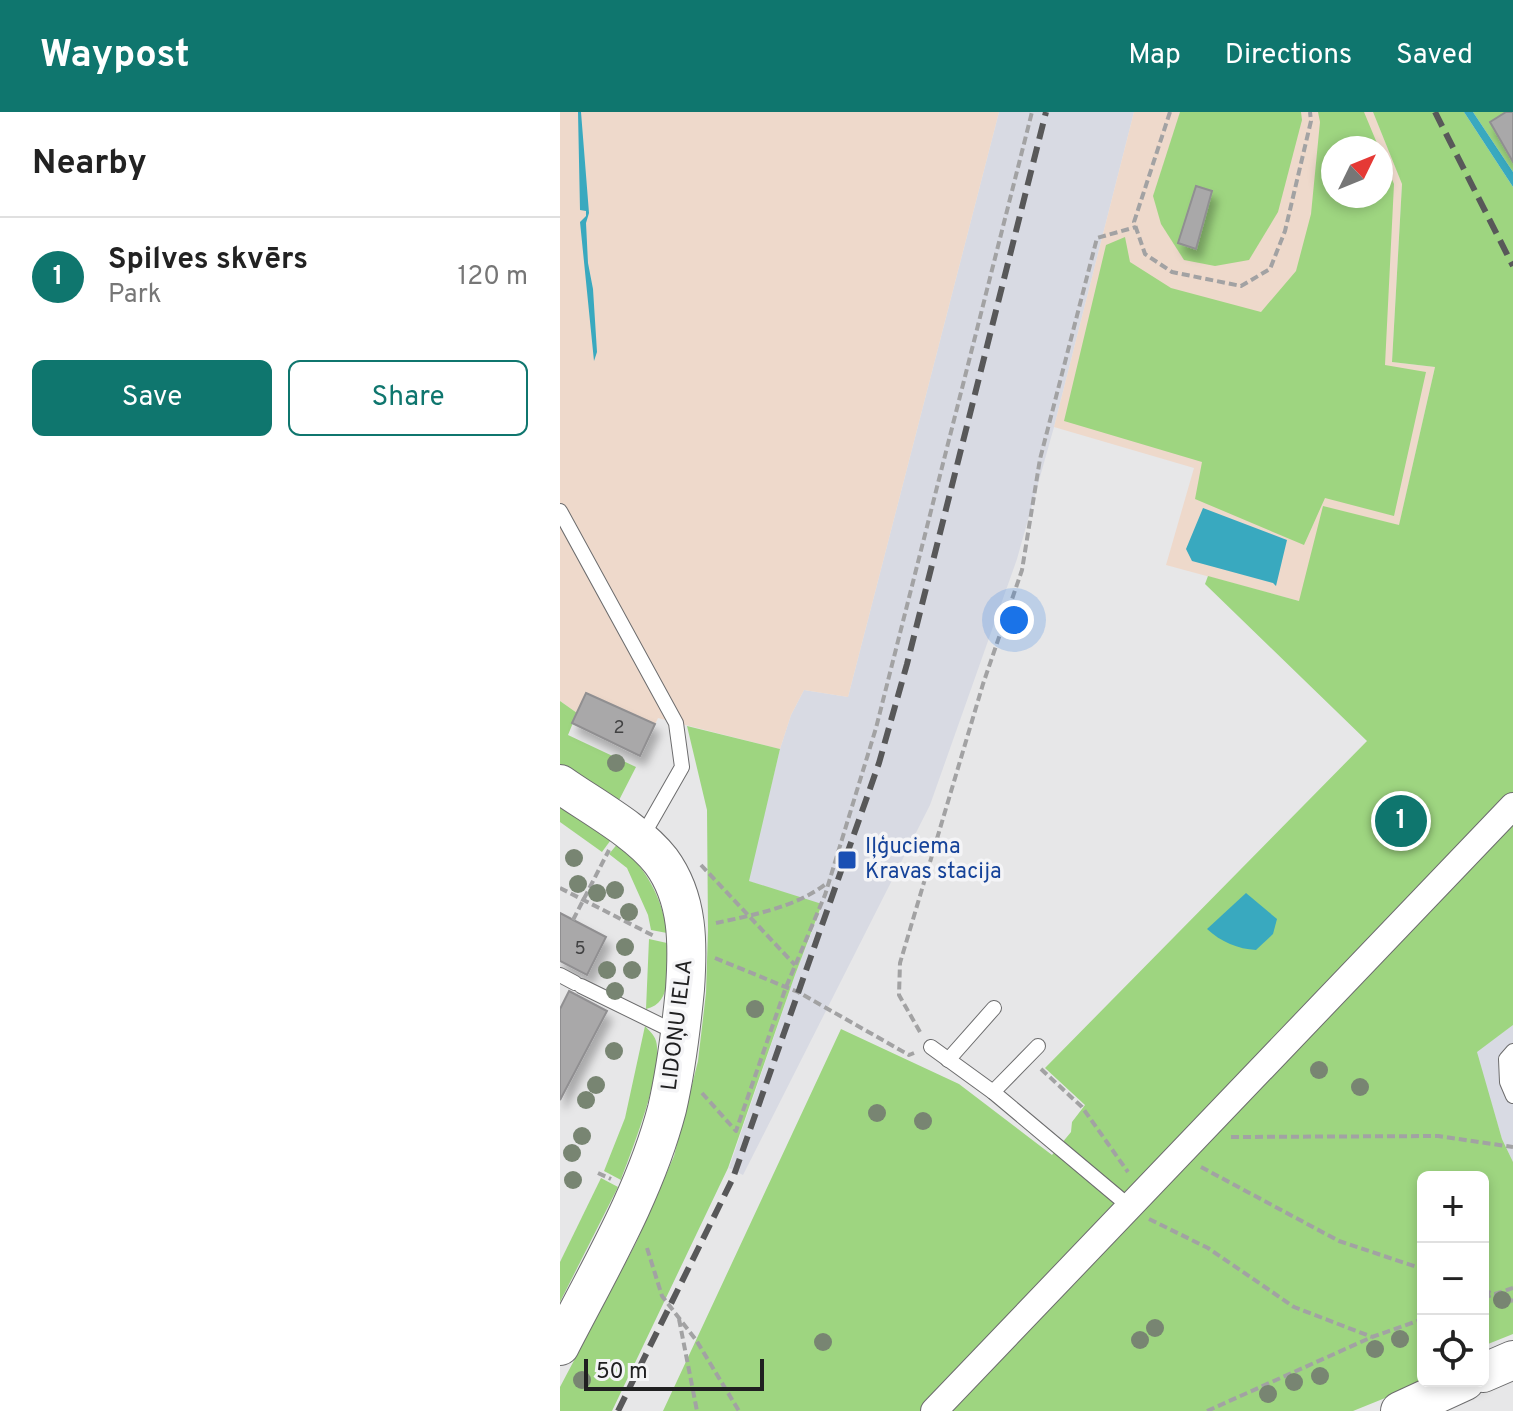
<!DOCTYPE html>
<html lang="en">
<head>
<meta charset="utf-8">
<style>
  body { margin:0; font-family:Overpass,sans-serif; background:#f6f6f6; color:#222 }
  .controls { position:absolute; right:24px; bottom:24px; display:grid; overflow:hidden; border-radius:12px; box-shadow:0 4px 12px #0003 }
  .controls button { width:72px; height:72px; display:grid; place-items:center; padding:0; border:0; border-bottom:2px solid #e0e0e0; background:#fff; color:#222; font:40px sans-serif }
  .compass { position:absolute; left:761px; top:24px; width:72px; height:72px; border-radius:50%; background:#fff; box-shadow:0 4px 12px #0003; rotate:47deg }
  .scale { position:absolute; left:24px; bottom:20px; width:180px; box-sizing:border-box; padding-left:8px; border:4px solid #202021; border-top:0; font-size:22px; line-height:28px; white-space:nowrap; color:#202021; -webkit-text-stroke:6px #f4f4f6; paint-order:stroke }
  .you { position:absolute; left:454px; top:508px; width:28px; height:28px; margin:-20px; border:6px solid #fff; border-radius:50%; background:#1a73e8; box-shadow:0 0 0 12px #1a73e833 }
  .badge { display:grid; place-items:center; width:52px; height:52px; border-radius:50%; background:#0f766e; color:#fff; font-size:26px; font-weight:700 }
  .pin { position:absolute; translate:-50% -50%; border:4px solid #fff; box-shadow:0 2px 8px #0006 }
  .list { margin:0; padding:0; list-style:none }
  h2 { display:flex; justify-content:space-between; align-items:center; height:104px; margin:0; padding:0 32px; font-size:34px }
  h2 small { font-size:26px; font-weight:400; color:#767676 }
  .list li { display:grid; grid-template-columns:52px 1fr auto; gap:24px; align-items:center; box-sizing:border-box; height:120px; padding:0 32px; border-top:2px solid #e0e0e0 }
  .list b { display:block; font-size:30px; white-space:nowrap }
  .list p { margin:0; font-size:26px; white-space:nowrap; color:#767676 }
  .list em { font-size:26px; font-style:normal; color:#767676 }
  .actions { display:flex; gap:16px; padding:24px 32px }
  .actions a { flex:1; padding:18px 0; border:2px solid #0f766e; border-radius:12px; text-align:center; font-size:28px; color:#0f766e }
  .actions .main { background:#0f766e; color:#fff }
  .icon { flex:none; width:44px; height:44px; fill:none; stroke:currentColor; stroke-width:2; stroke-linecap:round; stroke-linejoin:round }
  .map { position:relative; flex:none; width:953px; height:1299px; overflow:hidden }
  header { display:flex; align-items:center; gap:48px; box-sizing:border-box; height:112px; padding:0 40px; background:#0f766e; color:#fff }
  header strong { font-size:38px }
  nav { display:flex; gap:44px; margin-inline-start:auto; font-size:28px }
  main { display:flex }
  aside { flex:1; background:#fff }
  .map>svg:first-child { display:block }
</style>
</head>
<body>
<header>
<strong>Waypost</strong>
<nav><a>Map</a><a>Directions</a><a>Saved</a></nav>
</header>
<main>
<aside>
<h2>Nearby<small></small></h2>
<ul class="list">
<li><span class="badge">1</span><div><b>Spilves skvērs</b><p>Park</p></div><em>120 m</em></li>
</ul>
<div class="actions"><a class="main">Save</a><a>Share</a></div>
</aside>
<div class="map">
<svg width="953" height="1299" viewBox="0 0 953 1299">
  <defs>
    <filter id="shadow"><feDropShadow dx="5" dy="9" stdDeviation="4" flood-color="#0004"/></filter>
  </defs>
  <rect width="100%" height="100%" fill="#e7e7e8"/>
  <!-- built -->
  <g fill="#d8dae3">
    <path d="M439,0h135l-80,315 -37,132 -87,246 -187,370 -14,-7 66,-193 27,-70 -74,-24 32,-132 11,-34 13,-25 44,7z"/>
    <path d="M953,913v137l-11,-23 -26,-87z"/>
  </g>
  <!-- industrial -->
  <g fill="#eed9cb" fill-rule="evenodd">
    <path d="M0,0h439l-151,585 -44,-7 -13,25 -11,34 -122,-31 -18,38 -68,-33 5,-10 -17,-12z"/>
    <path d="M574,0h239l29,71 -10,179 43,5 -36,159 -100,75 -133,-36 28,-97 -140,-41zM773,36h48v48h-48z"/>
  </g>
  <!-- green -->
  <g fill="#9ed580">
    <path d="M620,0h121l1,8 -24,92 -29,48 -34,6 -31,-6 -23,-36 -8,-28z"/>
    <path d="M758,0h46l15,36h-46v48h48v-43l13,31 -9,181 41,7 -32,144 -69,-18 -21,47 -109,-46 7,-37 -138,-41 42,-176 19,-8 5,25 41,26 90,24 35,-41 15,-57 9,-92z"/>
    <path d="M813,0h91l49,75v838l-36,27 25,87 11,23v172l-30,12v-169h-60v202l-18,11 -52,21h-690l178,-382 118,55 93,71 19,-23 1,-10 13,-17 -40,-37 322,-327 -162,-157 3,-8 91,25 24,-95 76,19 36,-158 -43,-5 10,-178z"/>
    <path d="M913,0h40v60z"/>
    <path d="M0,589l17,12 -9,22 68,32 -21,41 -55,-40z"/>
    <path d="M127,614l93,23 -31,132 73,23 -27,71 -67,193 -116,243h-52v-24l76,-144 38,-87 24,-95 8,-68 2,-63 -1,-120z"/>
    <path d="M0,688l53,37 -11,15 -42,-30z"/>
    <path d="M59,730c26,27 43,53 48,91l-16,-3 -3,-15 -21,-47 -18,-14z"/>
    <path d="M89,827l18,4c0,23 7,60 -21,66z"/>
    <path d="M85,914c4,5 9,8 11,15 8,29 -24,109 -35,139l-17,-9 21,-53z"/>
    <path d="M41,1066l17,9 -58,115v-40z"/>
  </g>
  <!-- water -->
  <g fill="#39a9bf">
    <path d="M18,0h3l8,101 -3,10 2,40 5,26 4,63 -3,9 -14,-139 6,-6v-5l-6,-1z"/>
    <path d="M904,0h9l40,60v15z"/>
    <path d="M643,396l84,32 -11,46 -3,-3 -81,-22 -6,-12z"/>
    <path d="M686,781l31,26 -4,15 -17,16c-18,-1 -35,-8 -49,-21z"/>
  </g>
  <!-- building -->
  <g fill="#a9a8a9" stroke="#908f91" stroke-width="2" filter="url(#shadow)">
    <path d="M946,0h7v50l-23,-40z"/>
    <path d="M636,74l16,5 -16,58 -18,-6z"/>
    <path d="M26,581l69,31 -15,32 -68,-33z"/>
    <path d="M0,801l46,24 -19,38 -27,-14z"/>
    <path d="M9,879l38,20 -47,89v-91z"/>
  </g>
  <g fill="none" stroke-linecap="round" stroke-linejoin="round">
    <defs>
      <g id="lane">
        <path d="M0,399l116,212 6,44 -40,70"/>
        <path d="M0,863l15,8"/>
        <path d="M21,874l96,47"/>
        <path d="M371,935l62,45 137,115"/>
        <path d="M953,939l-7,8 1,23 6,14"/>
        <path d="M388,948l46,-52"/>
        <path d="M433,980l45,-46"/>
      </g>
      <path id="street" d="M374,1299l579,-605"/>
      <g id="secondary">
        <path d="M0,672c31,22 78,47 101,77 28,38 27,84 24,128 -4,41 -9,81 -18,120 -22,84 -68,161 -107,237"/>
        <path d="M923,1261l30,-13"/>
        <path d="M840,1299l65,-30"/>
      </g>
    </defs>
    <!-- lane casing -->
    <use href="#lane" stroke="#6c6c6d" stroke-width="16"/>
    <!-- street casing -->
    <use href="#street" stroke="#6c6c6d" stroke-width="28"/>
    <!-- secondary casing -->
    <use href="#secondary" stroke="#6c6c6d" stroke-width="40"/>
    <!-- path -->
    <g stroke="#a2a2a3" stroke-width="4" stroke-dasharray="8 4" stroke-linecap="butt">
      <path d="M610,0l-36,110 11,32 27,18 69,14 29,-17 15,-38 26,-110 -1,-9"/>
      <path d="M141,753l94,100"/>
      <path d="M0,776l94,48"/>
      <path d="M13,808l36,-70"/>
      <path d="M156,811c37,-8 81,-16 111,-40"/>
      <path d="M155,846l83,34 111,63 5,-2"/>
      <path d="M360,920l-21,-37 1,-32 83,-279 39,-114 18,-111 57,-221 39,-11"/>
      <path d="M481,957l41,38 46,65"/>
      <path d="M142,981l34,38 50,-144 39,-92 51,-167 156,-616"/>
      <path d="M671,1025l207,-1 75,11"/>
      <path d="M641,1055l138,74 84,28"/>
      <path d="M38,1061l13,6"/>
      <path d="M589,1107l59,29 86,59 78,30"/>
      <path d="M87,1136l15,48 34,44 43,71"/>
      <path d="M923,1178l30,11"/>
      <path d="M923,1186l30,-10"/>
      <path d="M119,1207l18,92"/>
      <path d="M647,1299l165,-74 51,-18"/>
    </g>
    <!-- lane -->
    <use href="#lane" stroke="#fff" stroke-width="14"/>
    <!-- street -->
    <use href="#street" stroke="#fff" stroke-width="26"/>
    <!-- secondary -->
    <use href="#secondary" stroke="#fff" stroke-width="38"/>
    <!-- rail -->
    <g stroke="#585859" stroke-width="6" stroke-dasharray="16 8" stroke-linecap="butt">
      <path d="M875,0l78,154"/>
      <path d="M58,1299l115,-233 146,-415 28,-99 139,-552"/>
    </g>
  </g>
  <!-- trees -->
  <g fill="#788572">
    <circle cx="56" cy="651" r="9"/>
    <circle cx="14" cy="746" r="9"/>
    <circle cx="18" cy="772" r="9"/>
    <circle cx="55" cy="778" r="9"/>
    <circle cx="37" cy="781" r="9"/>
    <circle cx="69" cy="800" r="9"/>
    <circle cx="65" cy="835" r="9"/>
    <circle cx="47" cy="858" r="9"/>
    <circle cx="72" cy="858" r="9"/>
    <circle cx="55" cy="879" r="9"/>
    <circle cx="195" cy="897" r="9"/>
    <circle cx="54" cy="939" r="9"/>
    <circle cx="759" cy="958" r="9"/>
    <circle cx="36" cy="973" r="9"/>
    <circle cx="800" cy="975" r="9"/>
    <circle cx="26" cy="988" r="9"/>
    <circle cx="317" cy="1001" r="9"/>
    <circle cx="363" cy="1009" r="9"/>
    <circle cx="22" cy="1024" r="9"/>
    <circle cx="12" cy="1041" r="9"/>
    <circle cx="13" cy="1068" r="9"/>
    <circle cx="942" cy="1188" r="9"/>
    <circle cx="595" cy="1216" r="9"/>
    <circle cx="840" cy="1227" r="9"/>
    <circle cx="580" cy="1228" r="9"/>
    <circle cx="263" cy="1230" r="9"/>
    <circle cx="815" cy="1237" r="9"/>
    <circle cx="760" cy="1264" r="9"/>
    <circle cx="22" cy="1268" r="9"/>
    <circle cx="734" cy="1270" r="9"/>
    <circle cx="708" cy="1282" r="9"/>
  </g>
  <!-- markers -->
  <rect fill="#1a4fb4" stroke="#f4f4f6" stroke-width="3" x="277" y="738" width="20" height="20" rx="4"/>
  <g text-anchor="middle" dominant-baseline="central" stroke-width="7" stroke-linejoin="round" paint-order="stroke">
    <!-- number labels -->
    <g font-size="18" fill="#424243">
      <text x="59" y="616">2</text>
      <text x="20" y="837">5</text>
    </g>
    <!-- transit labels -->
    <g font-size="22" fill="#164399" stroke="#f4f4f6" text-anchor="start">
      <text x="305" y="735">Iļģuciema<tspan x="305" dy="25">Kravas stacija</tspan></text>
    </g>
    <!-- street labels -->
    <g font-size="22" fill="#202021" stroke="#f4f4f6">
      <text transform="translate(118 913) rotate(-83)">LIDOŅU IELA</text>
    </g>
  </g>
</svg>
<div class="controls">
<button>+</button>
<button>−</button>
<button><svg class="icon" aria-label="locate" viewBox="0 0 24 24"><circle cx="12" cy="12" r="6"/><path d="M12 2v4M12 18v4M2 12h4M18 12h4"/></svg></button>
</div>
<svg class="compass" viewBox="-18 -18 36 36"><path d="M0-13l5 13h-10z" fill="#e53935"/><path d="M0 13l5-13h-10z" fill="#767676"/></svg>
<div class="scale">50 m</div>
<div class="you"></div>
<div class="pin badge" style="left:841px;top:709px">1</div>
</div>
</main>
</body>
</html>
